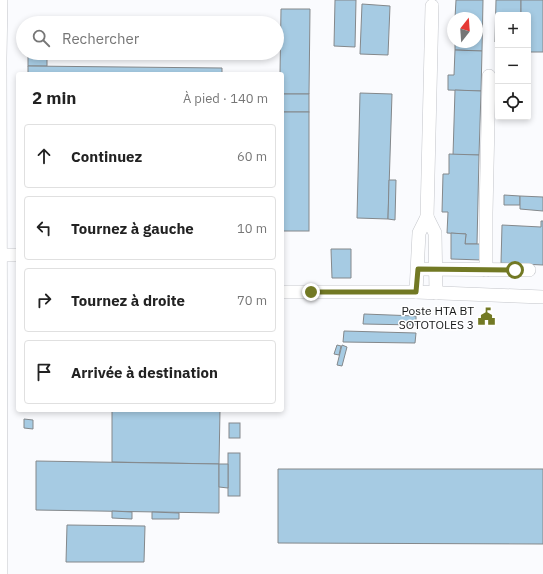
<!DOCTYPE html>
<html lang="fr">
<head>
<meta charset="utf-8">
<style>
  body { margin:0; font-family:"IBM Plex Sans",sans-serif; background:#f2f2f2; color:#222 }
  .controls { position:absolute; right:12px; top:12px; display:grid; overflow:hidden; border-radius:4px; box-shadow:0 2px 6px #0003 }
  .controls button { width:36px; height:36px; display:grid; place-items:center; padding:0; border:0; border-bottom:1px solid #e0e0e0; background:#fff; color:#222; font:20px sans-serif }
  .compass { position:absolute; left:447px; top:12px; width:36px; height:36px; border-radius:50%; background:#fff; box-shadow:0 2px 6px #0003; rotate:17deg }
  .stop { position:absolute; width:12px; height:12px; margin:-9px; border:3px solid #727924; border-radius:50%; background:#fff }
  .stop.end { background:#727924; border-color:#fff; box-shadow:0 1px 4px #0008 }
  .list { margin:0; padding:0; list-style:none }
  h2 { display:flex; justify-content:space-between; align-items:center; height:52px; margin:0; padding:0 16px; font-size:17px }
  h2 small { font-size:13px; font-weight:400; color:#767676 }
  .list li { display:grid; grid-template-columns:26px 1fr auto; gap:12px; align-items:center; box-sizing:border-box; height:64px; margin:0 8px 8px; padding:0 8px; border:1px solid #e0e0e0; border-radius:4px }
  .list b { display:block; font-size:15px; white-space:nowrap }
  .list em { font-size:13px; font-style:normal; color:#767676 }
  .icon { flex:none; width:22px; height:22px; fill:none; stroke:currentColor; stroke-width:2; stroke-linecap:round; stroke-linejoin:round }
  .map { position:relative; flex:none; width:543px; height:574px; overflow:hidden }
  .search { position:absolute; background:#fff; box-shadow:0 2px 6px #0003; left:16px; top:16px; width:268px; height:44px; display:flex; align-items:center; gap:10px; box-sizing:border-box; padding:0 14px; border-radius:22px; color:#767676; font-size:15px }
  .panel { position:absolute; background:#fff; box-shadow:0 2px 6px #0003; left:16px; top:72px; width:268px; height:340px; border-radius:4px }
  .map>svg:first-child { display:block }
</style>
</head>
<body>
<div class="map">
<svg width="543" height="574" viewBox="0 0 543 574">
  <rect width="100%" height="100%" fill="#fafbfe"/>
  <!-- building -->
  <g fill="#a6cbe3" stroke="#84888b">
    <path d="M335,0h21l-1,47 -21,-1z"/>
    <path d="M456,0h27l-1,51 -27,-1v-8h22v-24h-22z"/>
    <path d="M496,0h25v15h-23v27h-3z"/>
    <path d="M521,0h22v52h-15v-37h-7z"/>
    <path d="M362,4l28,2 -2,49 -28,-1z"/>
    <path d="M281,9h29l-1,85h-27v-20h-2z"/>
    <path d="M455,50l27,1 -1,40 -33,-1v-15h6z"/>
    <rect x="28" y="53" width="19" height="13"/>
    <path d="M28,66l194,2v6h-194z"/>
    <path d="M455,90l26,1 -2,64h-26z"/>
    <path d="M360,93l32,1 -4,125 -31,-1z"/>
    <rect x="282" y="94" width="27" height="18"/>
    <rect x="282" y="112" width="27" height="119"/>
    <path d="M449,154l30,1 -2,89h-12l1,-10 -19,-1 1,-21h-6l1,-38h6z"/>
    <path d="M389,180h7l-1,40 -7,-1z"/>
    <path d="M504,195l16,1v9h-16z"/>
    <path d="M520,196l23,1v14l-23,-2z"/>
    <path d="M541,221h2v44l-42,-2 1,-38 39,2z"/>
    <path d="M451,233l15,1 -1,10h17v16l-31,-1z"/>
    <path d="M331,249h20v29h-19z"/>
    <path d="M364,314l52,2v9l-53,-1z"/>
    <path d="M344,331l72,2 -1,10 -72,-1z"/>
    <path d="M337,345l4,1 -2,9 -5,-1z"/>
    <path d="M342,345l5,2 -5,19 -5,-1z"/>
    <path d="M112,410h108l-1,54 -107,-2z"/>
    <path d="M24,419l9,1v9l-9,-1z"/>
    <rect x="229" y="423" width="11" height="15"/>
    <rect x="228" y="453" width="12" height="43"/>
    <path d="M36,461l183,3v49l-183,-3z"/>
    <path d="M219,464h9v24l-9,-1z"/>
    <path d="M278,469h265v75l-265,-1z"/>
    <path d="M112,511l20,1v7l-20,-1z"/>
    <path d="M152,512l27,1v6h-27z"/>
    <path d="M67,525l78,1 -1,36h-78z"/>
  </g>
  <g fill="none" stroke-linecap="round" stroke-linejoin="round">
    <defs>
      <g id="minor">
        <path d="M427,217l8,16 1,60"/>
        <path d="M0,255h18"/>
        <path d="M418,269l111,1"/>
        <path d="M486,270v-57l3,-137"/>
        <path d="M282,292h134l127,5"/>
        <path d="M416,292l3,-59 8,-16 5,-211"/>
        <path d="M1,574l-1,-516 1,-58"/>
      </g>
    </defs>
    <!-- minor casing -->
    <use href="#minor" stroke="#c3c5ca" stroke-width="14"/>
    <!-- minor -->
    <use href="#minor" stroke="#fff" stroke-width="13"/>
  </g>
  <g fill="none" stroke-linecap="round" stroke-linejoin="round">
    <!-- route -->
    <path stroke="#727924" stroke-width="5" d="M311,292h105l2,-23 97,1"/>
  </g>
  <!-- icons -->
  <defs>
    <symbol id="civic-bare" viewBox="-9 -9 18 18"><path d="M-.6-6.5H3V-4.5H.6V-3L4-1V1h2V6H-6V1h2V-1L-.6-3ZM-1.2 2.5V6h2.4V2.5Z" fill="#727924" stroke="#fff" stroke-width="2.5" paint-order="stroke"/></symbol>
  </defs>
  <g fill-rule="evenodd">
    <use href="#civic-bare" x="474" y="304" width="25" height="25"/>
  </g>
  <g text-anchor="middle" dominant-baseline="central" stroke-width="3" stroke-linejoin="round" paint-order="stroke">
    <!-- poi labels -->
    <g font-size="12" fill="#171819" stroke="#fff" text-anchor="end">
      <text x="474" y="310">Poste HTA BT<tspan x="474" dy="14">SOTOTOLES 3</tspan></text>
    </g>
  </g>
</svg>
<div class="controls">
<button>+</button>
<button>−</button>
<button><svg class="icon" aria-label="locate" viewBox="0 0 24 24"><circle cx="12" cy="12" r="6"/><path d="M12 2v4M12 18v4M2 12h4M18 12h4"/></svg></button>
</div>
<svg class="compass" viewBox="-18 -18 36 36"><path d="M0-13l5 13h-10z" fill="#e53935"/><path d="M0 13l5-13h-10z" fill="#767676"/></svg>
<div class="stop" style="left:515px;top:270px"></div>
<div class="stop end" style="left:311px;top:292px"></div>
<div class="search"><svg class="icon" aria-label="search" viewBox="0 0 24 24"><circle cx="10" cy="10" r="6"/><path d="M15 15l6 6"/></svg>Rechercher</div>
<section class="panel">
<h2>2 min<small>À pied · 140 m</small></h2>
<ul class="list">
<li><svg class="icon" aria-label="ahead" viewBox="0 0 24 24"><path d="M12 20V5M6 11l6-6 6 6"/></svg><div><b>Continuez</b></div><em>60 m</em></li>
<li><svg class="icon" aria-label="left" viewBox="0 0 24 24"><path d="M17 20v-9H6M10 6l-5 5 5 5"/></svg><div><b>Tournez à gauche</b></div><em>10 m</em></li>
<li><svg class="icon" aria-label="right" viewBox="0 0 24 24"><path d="M7 20v-9h11M14 6l5 5-5 5"/></svg><div><b>Tournez à droite</b></div><em>70 m</em></li>
<li><svg class="icon" aria-label="arrive" viewBox="0 0 24 24"><path d="M6 21V4h12l-3 4 3 4H6"/></svg><div><b>Arrivée à destination</b></div></li>
</ul>
</section>
</div>
</body>
</html>
